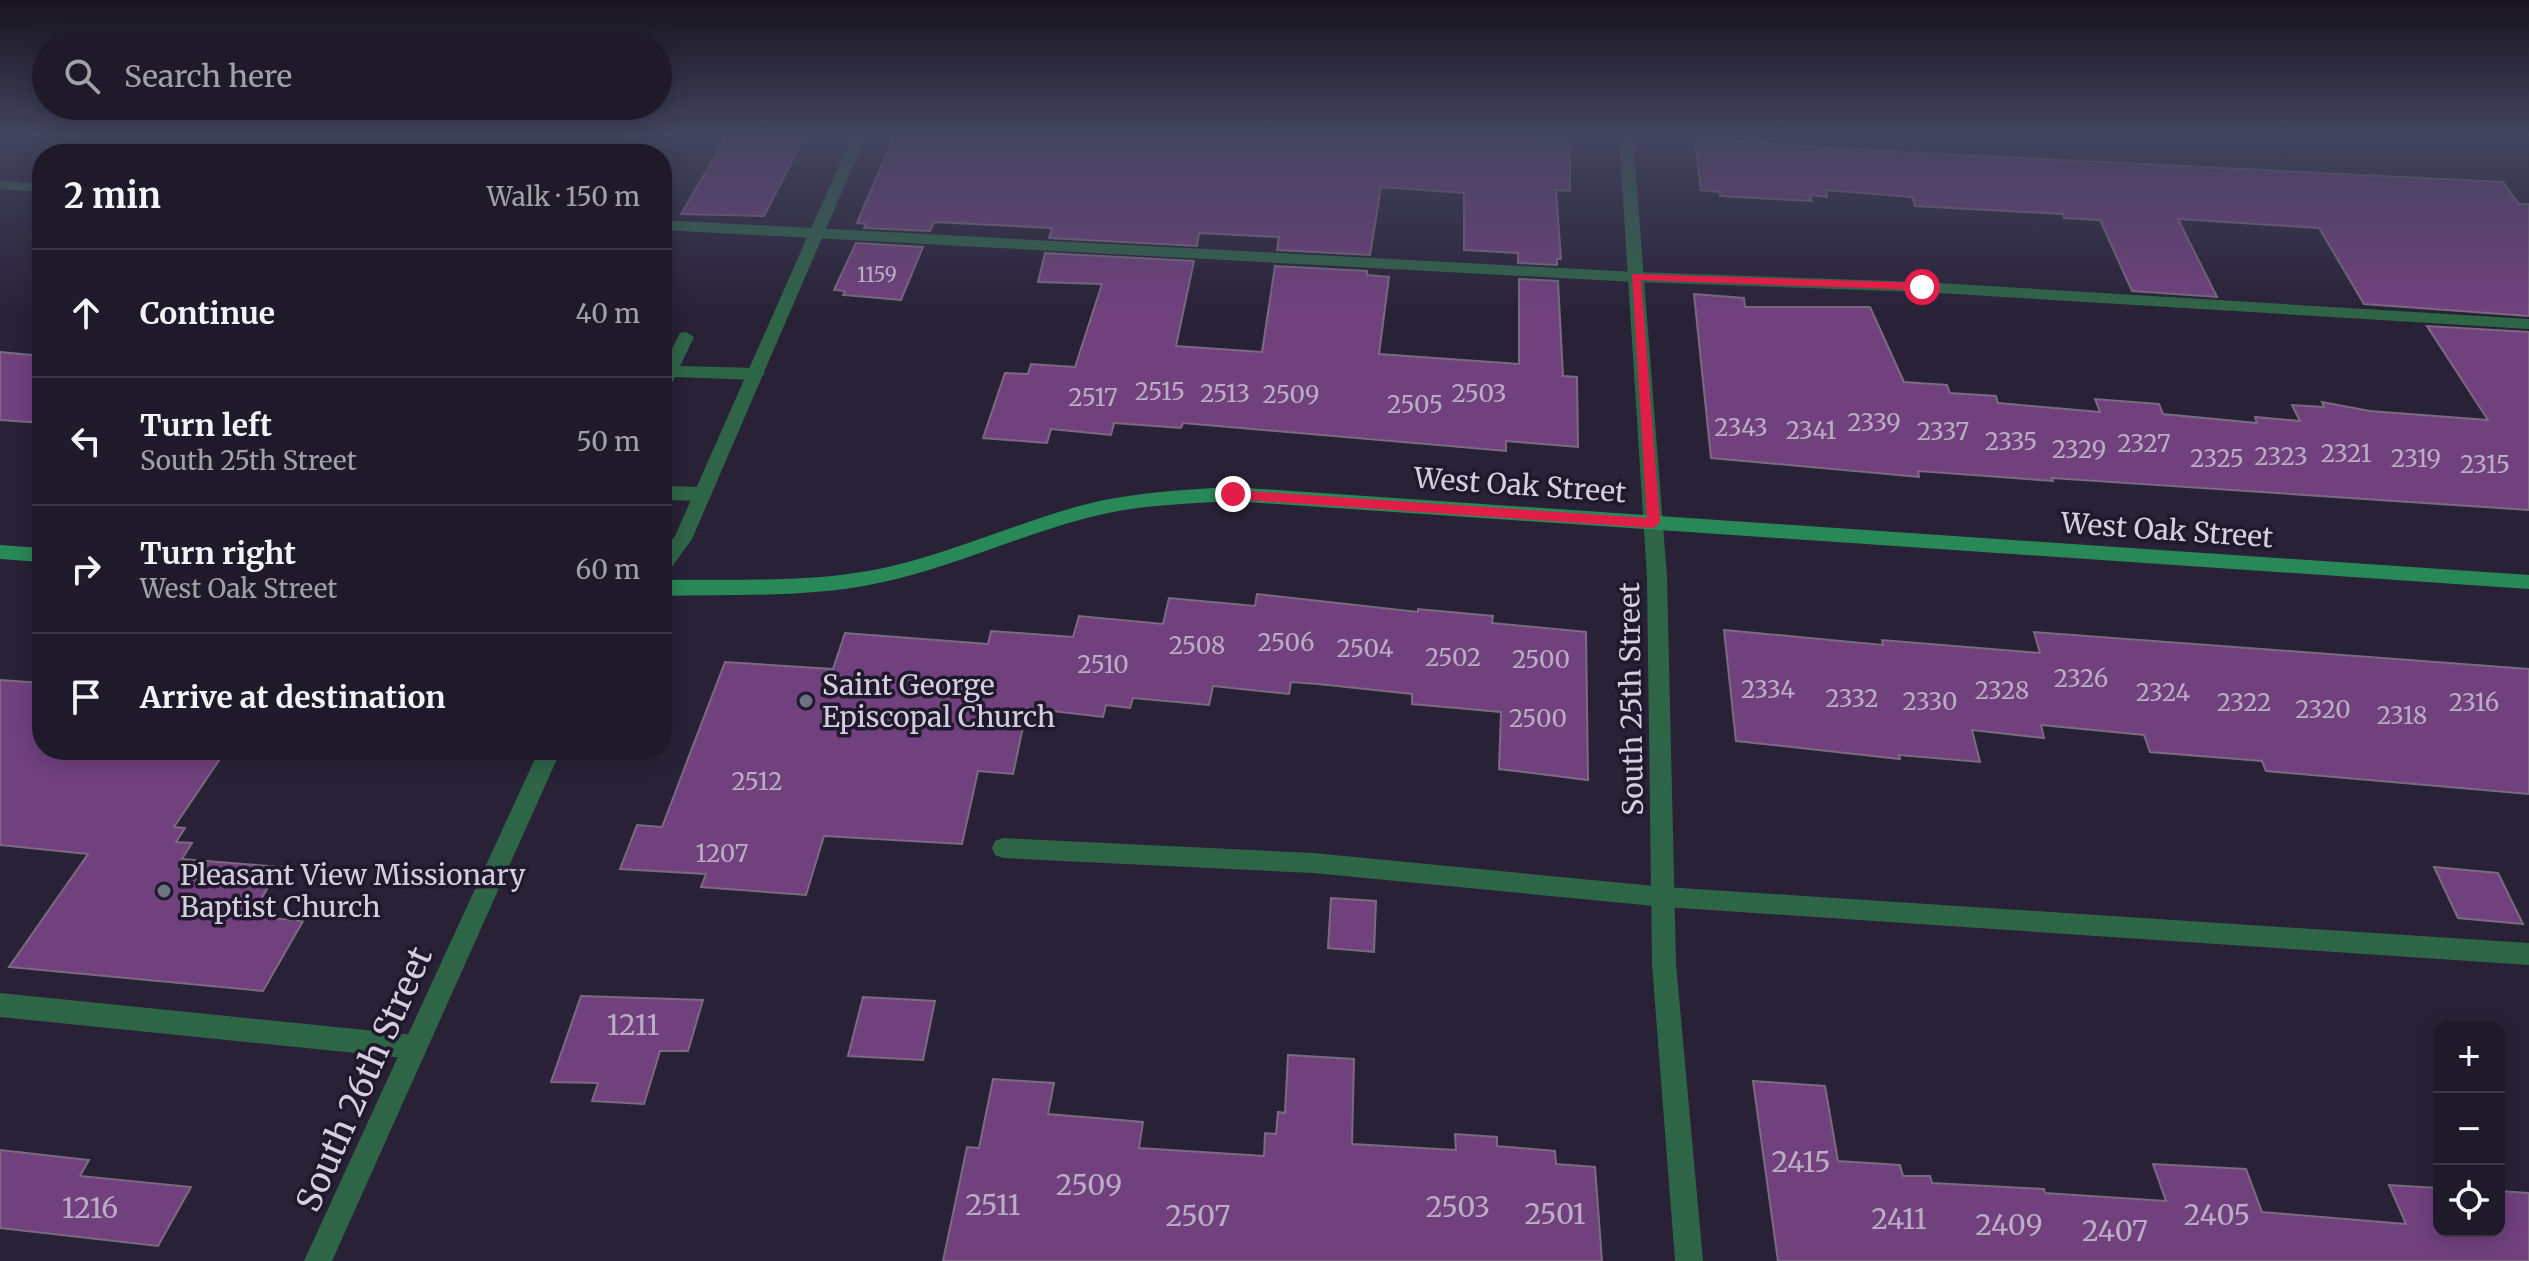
<!DOCTYPE html>
<html lang="en">
<head>
<meta charset="utf-8">
<style>
  body { margin:0; font-family:Merriweather,serif; background:#272331; color:#f1f3f6 }
  .controls { position:absolute; right:24px; bottom:24px; display:grid; overflow:hidden; border-radius:16px; box-shadow:0 4px 20px #0003 }
  .controls button { width:72px; height:72px; display:grid; place-items:center; padding:0; border:0; border-bottom:2px solid #3c3846; background:#1f1a29; color:#f1f3f6; font:40px sans-serif }
  .stop { position:absolute; width:24px; height:24px; margin:-18px; border:6px solid #e11d48; border-radius:50%; background:#fff }
  .stop.end { background:#e11d48; border-color:#fff; box-shadow:0 2px 8px #0008 }
  .list { margin:0; padding:0; list-style:none }
  h2 { display:flex; justify-content:space-between; align-items:center; height:104px; margin:0; padding:0 32px; font-size:34px }
  h2 small { font-size:26px; font-weight:400; color:#a1a1a8 }
  .list li { display:grid; grid-template-columns:52px 1fr auto; gap:24px; align-items:center; box-sizing:border-box; height:128px; padding:0 32px; border-top:2px solid #3c3846 }
  .list b { display:block; font-size:30px; white-space:nowrap }
  .list p { margin:0; font-size:26px; white-space:nowrap; color:#a1a1a8 }
  .list em { font-size:26px; font-style:normal; color:#a1a1a8 }
  .icon { flex:none; width:44px; height:44px; fill:none; stroke:currentColor; stroke-width:2; stroke-linecap:round; stroke-linejoin:round }
  .map { position:relative; flex:none; width:2529px; height:1261px; overflow:hidden }
  .search { position:absolute; background:#1f1a29; box-shadow:0 4px 20px #0003; left:32px; top:32px; width:640px; height:88px; display:flex; align-items:center; gap:20px; box-sizing:border-box; padding:0 28px; border-radius:44px; color:#a1a1a8; font-size:30px }
  .panel { position:absolute; background:#1f1a29; box-shadow:0 4px 20px #0003; left:32px; top:144px; width:640px; height:616px; border-radius:32px }
  .map>svg:first-child { display:block }
</style>
</head>
<body>
<div class="map">
<svg width="2529" height="1261" viewBox="0 0 2529 1261">
  <rect width="100%" height="100%" fill="#292237"/>
  <!-- building -->
  <g fill="#71417e" stroke="#7b6a80" stroke-width="2">
    <path d="M727,136h78l-41,80 -83,-2z"/>
    <path d="M894,136h609l67,5v50l-14,-1 5,69h-4v6l-39,-2v-10l-54,-3v-57l-83,-6 -11,68 -93,-5 2,-13 -80,-4 -2,13 -148,-8 3,-10 -118,-6 -4,9 -66,-3 2,-4 -9,-1z"/>
    <path d="M1698,138l143,11 662,33 16,22h10v112l-165,-12 -45,-76 -141,-9 39,78 -85,-6 -32,-71 -36,-2 -1,-4 -148,-8 -3,-9 -86,-7 1,7 -17,-2 2,6 -92,-5v-4l-19,-2 -6,-46h4z"/>
    <path d="M856,243l67,4 -22,53 -58,-5 2,-4 -11,-1z"/>
    <path d="M1045,253l149,8 -18,85 86,6 13,-86 92,5v4l22,2 -10,77 140,10v-85l39,2 5,95 14,1 1,70 -72,-6v10l-323,-28 -2,5 -67,-5 -3,12 -60,-6 -4,14 -64,-5 22,-65 23,1 3,-10 44,3 27,-83 -64,-2z"/>
    <path d="M1694,294l50,4 1,9h125l34,75 43,3 3,8 46,3 2,7 102,9 -5,-13 64,5 4,10 94,9 -2,-6 45,4 -8,-16 32,2 -2,-5 48,9 118,9 -61,-94 102,6v178l-477,-32 1,3 -135,-10 1,6 -208,-19z"/>
    <path d="M0,352l42,4v67l-42,-3z"/>
    <path d="M1257,594l161,18v-3l75,7 -1,7 94,9 2,148 -89,-11 2,-57 -89,-8v-10l-94,-10 -27,-2 -2,12 -76,-8 -4,19 -76,-7 -3,10 -24,-3 -3,12 -76,-9 -14,66 -35,-3 -16,73 -138,-8 -18,59 -105,-8 5,-13 -86,-5 17,-44 25,2 63,-165 108,7 12,-36 143,11 3,-13 82,6 6,-21 84,8 6,-26 86,8z"/>
    <path d="M1724,630l159,15 -1,-5 158,13 -6,-21 495,37v125l-263,-23 -4,-10 -112,-9 -6,-17 -103,-10 3,13 -72,-8 8,32 -81,-7 1,4 -164,-18z"/>
    <path d="M0,680l42,3v67h184l-52,77 11,1 -9,14 16,1 -10,16 98,8 -29,49 52,5 -40,70 -254,-24 79,-113 -88,-9z"/>
    <path d="M2434,867l64,6 25,51 -65,-6z"/>
    <path d="M1331,898l45,3 -2,51 -46,-4z"/>
    <path d="M581,996l122,4 -15,51h-28l-16,53 -52,-3 6,-18 -47,-1z"/>
    <path d="M863,997l72,4 -12,59 -75,-4z"/>
    <path d="M1288,1055l66,4 -2,85 104,6 -1,-16 42,3v9l58,5 1,13 39,3 7,94h-659l24,-114 12,1 14,-69 61,4 -6,31 95,8 -4,26 125,8 1,-23 11,1 2,-22 7,1z"/>
    <path d="M1753,1081l72,5 13,75 62,4 3,11h27l2,7 112,6 1,4 121,8 -13,-37 93,5 16,43 144,12 -17,-39 50,3v43h60v-40l30,2v68h-751z"/>
    <path d="M0,1150l89,10 -9,16 111,11 -33,59 -158,-18z"/>
  </g>
  <g fill="none" stroke-linecap="round" stroke-linejoin="round">
    <!-- service -->
    <g fill="#2f6547" fill-rule="evenodd">
      <path d="M0,181l42,3v8l-42,-3z"/>
      <path d="M662,220l974,52 286,10 607,37v10l-607,-37 -286,-10 -974,-52z"/>
      <path d="M686,332l8,5 -14,29 76,2 9,6 -9,6 -81,-3 -7,13 -6,2v-23l18,-36z"/>
      <path d="M662,486l41,1 9,7 -9,7 -41,-1z"/>
      <path d="M1003,838l310,15 352,34 864,56v22l-864,-58 -352,-34 -310,-15 -8,-3 -3,-7 3,-7z"/>
      <path d="M0,993l415,42 9,3 3,9 -3,9 -9,3 -415,-42z"/>
    </g>
    <!-- minor -->
    <g fill="#2f6547" fill-rule="evenodd">
      <path d="M1619,136h14l34,441 9,387 27,297h-28l-23,-297 -5,-387z"/>
      <path d="M2498,136h31v5l-24,-1z"/>
    </g>
    <!-- tertiary -->
    <g fill="#2f6547" fill-rule="evenodd">
      <path d="M852,136h14l-174,403 -23,32 -7,2v-21l13,-16z"/>
      <path d="M539,750h22l-229,511h-28z"/>
    </g>
    <!-- secondary -->
    <g fill="#298858" fill-rule="evenodd">
      <path d="M1233,487l1296,88v14l-1296,-88c-51,3 -101,4 -150,18 -71,19 -137,51 -209,65 -69,14 -142,10 -212,12v-16c70,-1 142,3 212,-10 72,-14 138,-46 209,-65 49,-13 100,-15 150,-18z"/>
      <path d="M0,545l42,3v14l-42,-3z"/>
    </g>
  </g>
  <!-- sky -->
  <linearGradient id="sky" x2="0" y2="1"><stop stop-color="#17131e"/><stop offset="0.43" stop-color="#43445e"/><stop offset="1" stop-color="#43445e" stop-opacity="0"/></linearGradient>
  <rect width="2529" height="313" fill="url(#sky)"/>
  <!-- route -->
  <path fill="#e11d48" d="M1632,274l290,9 5,4 -5,3 -281,-10 19,243 -7,5 -420,-29 -6,-5 6,-4 414,28z"/>
  <!-- markers -->
  <g fill="#6b7280" stroke="#20182d" stroke-width="3">
    <circle cx="806" cy="701" r="8"/>
    <circle cx="164" cy="891" r="8"/>
  </g>
  <g text-anchor="middle" dominant-baseline="central" stroke-width="7" stroke-linejoin="round" paint-order="stroke">
    <!-- far-number labels -->
    <g font-size="20" fill="#baacc5">
      <text x="877" y="274">1159</text>
    </g>
    <!-- number labels -->
    <g font-size="24" fill="#baacc5">
      <text x="1160" y="391">2515</text>
      <text x="1225" y="393">2513</text>
      <text x="1479" y="393">2503</text>
      <text x="1291" y="394">2509</text>
      <text x="1093" y="397">2517</text>
      <text x="1415" y="404">2505</text>
      <text x="1874" y="422">2339</text>
      <text x="1741" y="427">2343</text>
      <text x="1811" y="430">2341</text>
      <text x="1943" y="431">2337</text>
      <text x="2011" y="441">2335</text>
      <text x="2144" y="443">2327</text>
      <text x="2079" y="449">2329</text>
      <text x="2346" y="453">2321</text>
      <text x="2281" y="456">2323</text>
      <text x="2217" y="458">2325</text>
      <text x="2416" y="458">2319</text>
      <text x="2485" y="464">2315</text>
      <text x="1286" y="642">2506</text>
      <text x="1197" y="645">2508</text>
      <text x="1365" y="648">2504</text>
      <text x="1453" y="657">2502</text>
      <text x="1541" y="659">2500</text>
      <text x="1103" y="664">2510</text>
      <text x="2081" y="678">2326</text>
      <text x="1768" y="689">2334</text>
      <text x="2002" y="690">2328</text>
      <text x="2163" y="692">2324</text>
      <text x="1852" y="698">2332</text>
      <text x="1930" y="701">2330</text>
      <text x="2244" y="702">2322</text>
      <text x="2474" y="702">2316</text>
      <text x="2323" y="709">2320</text>
      <text x="2402" y="715">2318</text>
      <text x="1538" y="718">2500</text>
      <text x="757" y="781">2512</text>
      <text x="722" y="853">1207</text>
    </g>
    <!-- street labels -->
    <g font-size="28" fill="#d3cfdd" stroke="#20182d">
      <text transform="translate(1520 485) rotate(4)">West Oak Street</text>
      <text transform="translate(2167 530) rotate(4)">West Oak Street</text>
      <text transform="translate(1631 699) rotate(-91)">South 25th Street</text>
    </g>
    <!-- poi labels -->
    <g font-size="28" fill="#d3cfdd" stroke="#20182d" text-anchor="start">
      <text x="822" y="685">Saint George<tspan x="822" dy="32">Episcopal Church</tspan></text>
      <text x="180" y="875">Pleasant View Missionary<tspan x="180" dy="32">Baptist Church</tspan></text>
    </g>
    <!-- near-number labels -->
    <g font-size="28" fill="#baacc5">
      <text x="633" y="1025">1211</text>
      <text x="1801" y="1162">2415</text>
      <text x="1089" y="1185">2509</text>
      <text x="993" y="1205">2511</text>
      <text x="1458" y="1207">2503</text>
      <text x="90" y="1208">1216</text>
      <text x="1555" y="1214">2501</text>
      <text x="2217" y="1215">2405</text>
      <text x="1198" y="1216">2507</text>
      <text x="1899" y="1219">2411</text>
      <text x="2009" y="1225">2409</text>
      <text x="2115" y="1231">2407</text>
    </g>
    <!-- near-street labels -->
    <g font-size="34" fill="#d3cfdd" stroke="#20182d">
      <text transform="translate(364 1079) rotate(-66)">South 26th Street</text>
    </g>
  </g>
</svg>
<div class="controls">
<button>+</button>
<button>−</button>
<button><svg class="icon" aria-label="locate" viewBox="0 0 24 24"><circle cx="12" cy="12" r="6"/><path d="M12 2v4M12 18v4M2 12h4M18 12h4"/></svg></button>
</div>
<div class="stop" style="left:1922px;top:287px"></div>
<div class="stop end" style="left:1233px;top:494px"></div>
<div class="search"><svg class="icon" aria-label="search" viewBox="0 0 24 24"><circle cx="10" cy="10" r="6"/><path d="M15 15l6 6"/></svg>Search here</div>
<section class="panel">
<h2>2 min<small>Walk · 150 m</small></h2>
<ul class="list">
<li><svg class="icon" aria-label="ahead" viewBox="0 0 24 24"><path d="M12 20V5M6 11l6-6 6 6"/></svg><div><b>Continue</b></div><em>40 m</em></li>
<li><svg class="icon" aria-label="left" viewBox="0 0 24 24"><path d="M17 20v-9H6M10 6l-5 5 5 5"/></svg><div><b>Turn left</b><p>South 25th Street</p></div><em>50 m</em></li>
<li><svg class="icon" aria-label="right" viewBox="0 0 24 24"><path d="M7 20v-9h11M14 6l5 5-5 5"/></svg><div><b>Turn right</b><p>West Oak Street</p></div><em>60 m</em></li>
<li><svg class="icon" aria-label="arrive" viewBox="0 0 24 24"><path d="M6 21V4h12l-3 4 3 4H6"/></svg><div><b>Arrive at destination</b></div></li>
</ul>
</section>
</div>
</body>
</html>
